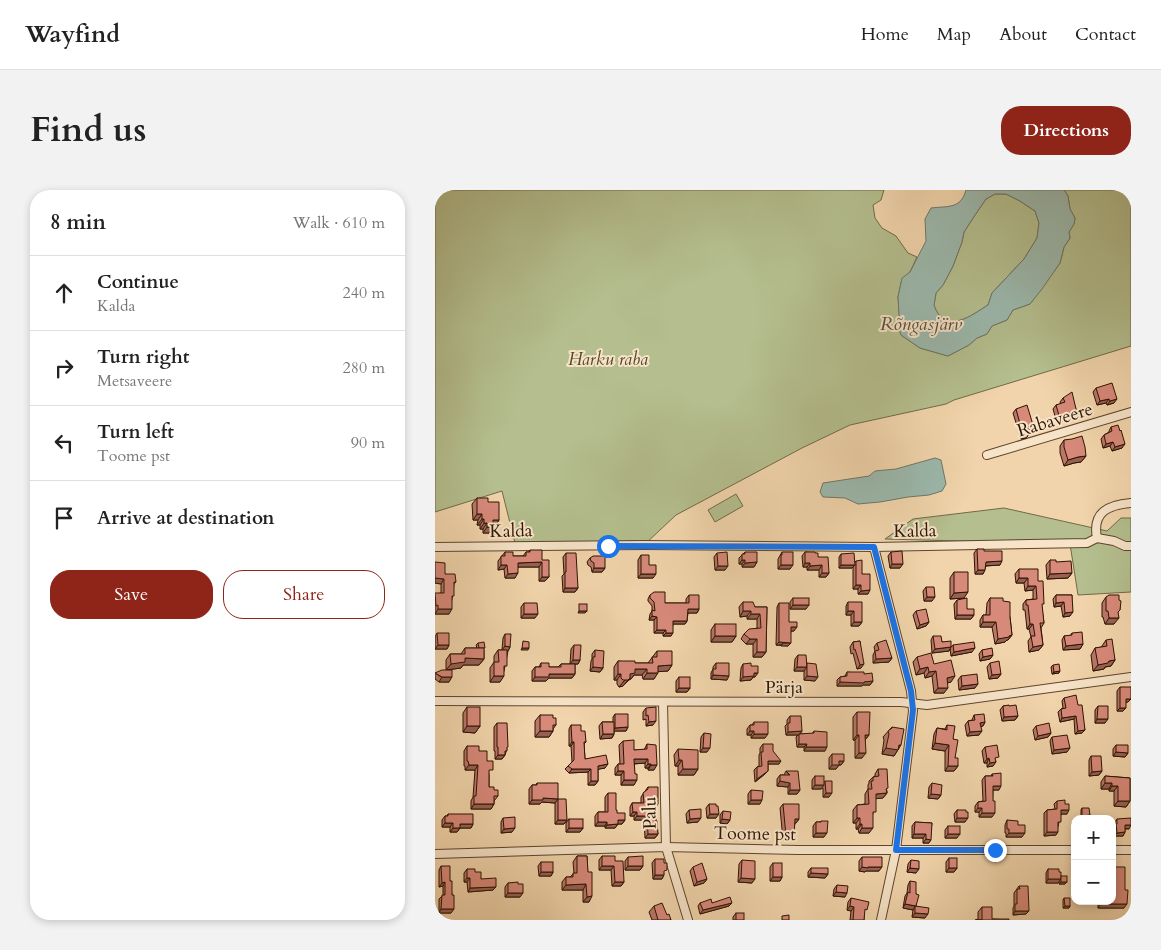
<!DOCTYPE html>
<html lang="en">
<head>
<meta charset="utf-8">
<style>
  body { margin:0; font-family:Cardo,serif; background:#f2f2f2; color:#222 }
  .controls { position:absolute; right:15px; bottom:15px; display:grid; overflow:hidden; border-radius:10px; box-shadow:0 2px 8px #0003 }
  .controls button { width:45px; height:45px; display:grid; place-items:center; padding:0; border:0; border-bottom:1px solid #e0e0e0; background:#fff; color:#222; font:25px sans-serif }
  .stop { position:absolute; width:15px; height:15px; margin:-11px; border:4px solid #1a73e8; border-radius:50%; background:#fff }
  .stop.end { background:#1a73e8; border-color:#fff; box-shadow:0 1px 5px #0008 }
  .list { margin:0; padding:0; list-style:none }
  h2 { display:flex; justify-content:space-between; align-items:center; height:65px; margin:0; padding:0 20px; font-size:21px }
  h2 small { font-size:16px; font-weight:400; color:#767676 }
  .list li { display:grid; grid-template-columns:32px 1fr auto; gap:15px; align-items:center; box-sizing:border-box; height:75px; padding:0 20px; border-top:1px solid #e0e0e0 }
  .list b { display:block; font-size:19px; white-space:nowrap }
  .list p { margin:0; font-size:16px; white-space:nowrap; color:#767676 }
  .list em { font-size:16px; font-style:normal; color:#767676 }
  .actions { display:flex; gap:10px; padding:15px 20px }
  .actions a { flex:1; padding:11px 0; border:1px solid #8f2418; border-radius:20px; text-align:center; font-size:18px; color:#8f2418 }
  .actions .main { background:#8f2418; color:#fff }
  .icon { flex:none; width:28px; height:28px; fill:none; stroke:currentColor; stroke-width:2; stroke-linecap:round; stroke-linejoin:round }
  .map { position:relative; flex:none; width:696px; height:730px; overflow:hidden; border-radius:20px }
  header { display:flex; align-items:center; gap:30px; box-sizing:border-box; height:70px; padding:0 25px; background:#fff; border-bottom:1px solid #e0e0e0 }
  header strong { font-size:24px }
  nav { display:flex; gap:28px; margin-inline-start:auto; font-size:18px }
  .intro { display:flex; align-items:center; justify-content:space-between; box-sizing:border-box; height:120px; padding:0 30px }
  h1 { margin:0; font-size:35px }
  .button { padding:12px 22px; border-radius:20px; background:#8f2418; color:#fff; font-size:18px; font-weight:700 }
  main { display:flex; gap:30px; padding:0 30px }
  aside { flex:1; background:#fff; border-radius:20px; box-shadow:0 2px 8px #0003 }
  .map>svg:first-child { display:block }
</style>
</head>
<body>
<header>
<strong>Wayfind</strong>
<nav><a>Home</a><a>Map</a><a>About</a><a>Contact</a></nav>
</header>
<div class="intro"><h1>Find us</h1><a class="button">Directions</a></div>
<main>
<aside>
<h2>8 min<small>Walk · 610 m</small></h2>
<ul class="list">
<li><svg class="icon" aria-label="ahead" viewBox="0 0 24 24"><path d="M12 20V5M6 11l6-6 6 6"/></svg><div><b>Continue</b><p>Kalda</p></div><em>240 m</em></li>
<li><svg class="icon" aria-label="right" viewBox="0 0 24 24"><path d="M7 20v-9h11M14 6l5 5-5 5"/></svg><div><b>Turn right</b><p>Metsaveere</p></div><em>280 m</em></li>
<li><svg class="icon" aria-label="left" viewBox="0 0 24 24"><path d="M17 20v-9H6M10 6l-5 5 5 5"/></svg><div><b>Turn left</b><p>Toome pst</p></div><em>90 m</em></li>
<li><svg class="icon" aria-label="arrive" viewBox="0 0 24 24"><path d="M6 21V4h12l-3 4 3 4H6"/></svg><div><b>Arrive at destination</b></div></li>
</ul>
<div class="actions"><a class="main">Save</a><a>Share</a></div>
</aside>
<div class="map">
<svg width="696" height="730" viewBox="0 0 696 730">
  <rect width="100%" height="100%" fill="#f1d4ab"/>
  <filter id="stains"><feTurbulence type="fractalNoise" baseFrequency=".004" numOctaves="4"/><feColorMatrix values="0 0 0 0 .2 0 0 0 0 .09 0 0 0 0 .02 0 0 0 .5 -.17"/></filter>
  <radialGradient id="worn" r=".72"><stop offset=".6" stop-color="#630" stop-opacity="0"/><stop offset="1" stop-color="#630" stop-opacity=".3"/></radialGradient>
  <!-- green -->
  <g fill="#b4be8e" stroke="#716947">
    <path d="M0,0h449l-3,10 -8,5 2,13 7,10 14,8 12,17 9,4 -7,15 -8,7 -4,18 3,38 19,13 28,8 21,-11 8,-7 10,-4 5,-8 15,-6 6,-10 17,-6 30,-41 4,-16 6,-9 -1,-6 5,-8 1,-6 -5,-9 -2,-13 -4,-6h67v156l-177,54 -8,4 -96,21 -48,23 -126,67 -32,30 -129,-2 -13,-52 -67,21z"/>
    <path d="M560,4h11l14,7 15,10 4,12 -2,15 -13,21 -32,34 -4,12c-13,8 -34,25 -48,11 -3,-3 -5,-8 -6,-11l2,-12 7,-8 10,-19 9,-24 2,-10 11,-17 11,-16z"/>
    <path d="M301,304l7,12 -28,16 -7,-12z"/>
    <path d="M569,318l103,23 14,-13h10v74l-53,3 -8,-51 -185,-5 28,-20z"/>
  </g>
  <!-- water -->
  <g fill="#9bb8ac" stroke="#6f7667" fill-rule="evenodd">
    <path d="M531,0h98l4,6 2,13 5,9 -1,6 -5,8 1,6 -6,9 -4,16 -18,26 -12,15 -17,6 -6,10 -15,6 -5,8 -10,4 -8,7 -21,11 -28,-8 -19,-13 -1,-3 -2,-35 4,-19 8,-6 16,-31 -1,-22 6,-11c17,-2 30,1 35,-18zM560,4h11l14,7 15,10 4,12 -2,15 -13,21 -32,34 -4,12c-13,8 -34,25 -48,11 -3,-3 -5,-8 -6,-11l2,-12 7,-8 10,-19 9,-24 2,-10 11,-17 11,-16z"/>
    <path d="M500,268l6,2 5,24 -4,7 -13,4 -21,2 -28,5 -22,2 -13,-6 -22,-1 -3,-5 3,-9 46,-7 6,-5 21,-2z"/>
  </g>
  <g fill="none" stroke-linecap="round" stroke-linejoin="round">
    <defs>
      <g id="minor">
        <path d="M552,265l144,-43"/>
        <path d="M662,348l17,3 11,5h6"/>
        <path d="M0,357l209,-2 230,2 213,-4 10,-5c-5,-26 11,-33 34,-35"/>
        <path d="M439,357l37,144 2,20 -17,139 -15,70"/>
        <path d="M0,511l466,1 26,3 204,-28"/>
        <path d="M228,512l3,145 22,73"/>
        <path d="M677,660h19"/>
        <path d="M0,664l231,-7 132,3h277"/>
      </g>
    </defs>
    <!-- minor casing -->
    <use href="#minor" stroke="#5f442b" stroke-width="10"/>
    <!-- minor -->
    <use href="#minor" stroke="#f6e3c8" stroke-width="8"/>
  </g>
  <!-- wall -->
  <g fill="#b97669" stroke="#2e1400">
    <path d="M661,198l18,15 -7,2 -1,-2 -9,2 -4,-13z"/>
    <path d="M628,208l14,15 -3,4 -17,6 -4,-14 3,-4 5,-1 -1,-2z"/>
    <path d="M581,219l17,16 -3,4 -2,1 1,4 -3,4 -5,1 -8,-26z"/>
    <path d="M676,237l9,4 2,17 -10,3 -2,-5 -7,2 -2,-9 3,-4 5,-3v-1z"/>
    <path d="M629,250l22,16 -5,6 -7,1 -10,3 -4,-13v-7z"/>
    <path d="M42,308l11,4 11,18 -4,6h-2l-4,7h-6v-4h-3v-4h-3l1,-5h-5l-1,-16z"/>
    <path d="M542,359l7,2 16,14 -14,1 -3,8h-8l-1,-21z"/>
    <path d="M95,360l12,10 6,10 1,7 -4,4h-6v-14h-21l-3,11h-10l-1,-9 -6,1v-9l7,-9 8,4h10l3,-4h3z"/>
    <path d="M310,362l12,10 -3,5h-12v-3h-3v-6z"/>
    <path d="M347,362l8,17h-12v-10z"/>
    <path d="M370,362l10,1 3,4 11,16 -3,4h-7v-7h-12v-3h-4l-1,-11z"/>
    <path d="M456,362l9,16h-10l-2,-12z"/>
    <path d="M131,363l12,35 -3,4h-12l-1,-16 2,-2 -1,-17z"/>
    <path d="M282,363l8,17h-10l-1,-13z"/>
    <path d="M406,364l14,8 1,-1 6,13 6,20h-10v-5h-5v-22l-1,1h-13v-11z"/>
    <path d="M206,365l8,10 4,13h-15v-18z"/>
    <path d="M155,368l15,10 -3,4h-10l-1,-5 -3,-2 -1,-3z"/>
    <path d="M615,370l6,2 16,11 -4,5 -21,1 -1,-14z"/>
    <path d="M0,372l10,12 11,8 -2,2 -2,15 -3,15h-14v-20l6,-1v-9l-6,-1z"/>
    <path d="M584,379l19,12 6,42 -3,5 2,17 -4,5 -10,2 -1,-11 3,-4 -2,-8h-2l-2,-19h-2v-6l3,-4 7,-1v-9l-8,1 -1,-8h-8l-1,-9z"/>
    <path d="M519,382l10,26 -14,1v-21z"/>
    <path d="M491,397l6,14h-8l-1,-10z"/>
    <path d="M215,405l15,8h21v-4l3,-4 10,14 -2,4h-9l-1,8 -2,3h-12l-2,12h-8v-3h-9v-13h-5l1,-6 2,-3v-5l-4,-5v-2z"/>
    <path d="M621,405h16l-2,21 -7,1 -2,-11 -7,1 -1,-8z"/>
    <path d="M671,407l13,3 1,10 -2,2 -4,12h-9l-2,-7h-1v-14z"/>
    <path d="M358,408l13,11h-16v-7z"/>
    <path d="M555,408l13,3 7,16 2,18 -4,5h-1l-2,2 -10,2 -3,-17h-12v-7l3,-5h3l1,-12z"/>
    <path d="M522,410l17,15 -3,4h-16l-1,-15z"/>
    <path d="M308,412l12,5h12l-1,45 -4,5h-9v-13h-7l-5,-5 3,-5 13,-6v-9h-10v-3l-7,1 -1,-10z"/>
    <path d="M413,412l14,20 -3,4h-8v-11h-5v-9z"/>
    <path d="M89,413l11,15h-14v-11z"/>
    <path d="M344,413l10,19 5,9h-3l-3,15 -12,-1 1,-38z"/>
    <path d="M481,421l13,11 -3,4 -9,3 -4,-14z"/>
    <path d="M280,434l21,12 -4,6h-21v-12z"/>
    <path d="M2,443l12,12 -2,4h-12v-12z"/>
    <path d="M637,443l11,11 -3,5 -17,1 -1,-10 2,-4h6z"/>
    <path d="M70,444l5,13 -2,4 -4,20 -4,11h-10v-14l4,-6v-6l4,-6h4l1,-12z"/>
    <path d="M498,446l18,11 2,-2 19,7 -21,4 -1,-7 -1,2 -17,2 -1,-13z"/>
    <path d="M671,450l9,20 -4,6 -6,1 -1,2 -11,2 -2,-16 4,-7 7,-1v-1z"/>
    <path d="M425,451l1,27 -4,1 -4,-16 -2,1 -1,-7 3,-5z"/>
    <path d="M43,453l6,7v9l-5,6h-16l-2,3 -15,2v-10l4,-6h11l4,-6h12l-1,-3z"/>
    <path d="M442,453l15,15 -3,4 -16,1v-8l2,-4 -1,-4z"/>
    <path d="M139,455l6,15 -2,4h-3v10l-3,4h-23l-3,3h-14v-10l3,-4h4l2,-4 8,4h9l3,-3h9l1,-15z"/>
    <path d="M160,460l8,18 -3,4 -10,-1 1,-10 1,-2v-5z"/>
    <path d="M547,460l11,5 -3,4 -10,2 -1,-7z"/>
    <path d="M222,461l15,14 -4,6h-10l-4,8h-11l-1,-4h-8l-3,4 -2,1 -6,6 -4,1 -2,-3v-4h-3v-13l4,-6 17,2h13z"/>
    <path d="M363,465l9,8 8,18 -11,-1v-9h-10l1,-12z"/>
    <path d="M482,467l17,7 17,18 -4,1 -3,10h-10l-2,-17 -7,2 -1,-5 -8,2 -3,-13z"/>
    <path d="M281,473l11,17 -16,-1v-6l2,-4v-2z"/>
    <path d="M555,473l11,11 -3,4 -9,1 -2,-12z"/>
    <path d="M308,474l8,2 4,11h-2l-2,3 -11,1 1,-13z"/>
    <path d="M618,475l6,8 -7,1 -1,-7z"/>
    <path d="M412,482l17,2 9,7 -3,4h-7l-1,1h-25v-6l3,-3 5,-1z"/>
    <path d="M0,483l14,9h-10l-4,-3z"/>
    <path d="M526,486l14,12 -16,2 -1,-10z"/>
    <path d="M244,487l11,11 -3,4h-11v-11z"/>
    <path d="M685,497l8,15h-2l-3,9h-6v-20z"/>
    <path d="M629,508l14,7 7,25 -3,3 -7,1 -1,-15 -14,3 -2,-10 3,-3 2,-1 -1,-7z"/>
    <path d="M568,516h6l9,10 -3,4 -13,1 -2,-11z"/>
    <path d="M663,516l7,17h-10v-13z"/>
    <path d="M32,517l13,19 -5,7 -12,-1v-19z"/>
    <path d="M211,518l7,17 -7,1v-7l-3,1v-8z"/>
    <path d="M422,522l12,23 -4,5 -3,18h-7v-18h-2v-23z"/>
    <path d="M180,524l13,13 -2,4h-12v3l-2,4 -12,1 -1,-13 3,-4h11v-5z"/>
    <path d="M105,525l13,3 3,7 -3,4v2l-4,6h-14v-16z"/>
    <path d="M539,525l11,7 -2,4h-2l-2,9 -12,1 -2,-11 3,-4 4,-1z"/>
    <path d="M355,526l12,15 -2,3h12l2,-3 11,20h-21v-4h-7l-1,-10 2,-2h-12l-1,-9 2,-2v-4z"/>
    <path d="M319,532l11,16h-14v-3h-4v-6l3,-4h2z"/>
    <path d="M62,533l10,26 -2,6 -3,4h-7v-8h-1v-24z"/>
    <path d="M136,535l10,6 5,11 -2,2 1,15 20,9 -7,1v12l-3,4h-7v-13l-19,1 -4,-4 7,-7 -1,-16h-2v-17z"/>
    <path d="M512,535l6,14 2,19 3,8 -4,5h-9v-20l-13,-2 2,-15 3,-6 8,1z"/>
    <path d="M601,536l15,7 -3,4 -13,3 -2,-10z"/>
    <path d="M457,537l7,21 -5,8 -12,-2 2,-14 -1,-3z"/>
    <path d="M269,543l3,19h-7l1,-15z"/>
    <path d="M617,547l15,15 -15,2 -2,-13z"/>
    <path d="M188,551l11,9h10l3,-6 7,26h-6v-2h-3v-5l-11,1v21h-13v-10h-6v-7l3,-4h2l-1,-19z"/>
    <path d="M328,554l10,7 6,13h-11v7l-3,3 -10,8 -1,-12 3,-3 2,-1v-11l1,-2v-5z"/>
    <path d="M681,555l12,8 -3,4 -12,-1v-7z"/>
    <path d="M32,556l12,5 8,10 2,14v12l5,3 4,6 -4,5v3l-3,5h-20v-8l2,-4 2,-27h-10v-4h-1v-15z"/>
    <path d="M550,557l11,14 -3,5 -6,1v-4h-3l-2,-12z"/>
    <path d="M243,559l20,20 -4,6h-16v-9h-3l-1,-11z"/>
    <path d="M397,564l12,7 -3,4h-2l-3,4h-7v-11z"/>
    <path d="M656,566l11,15 -3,4 -10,1v-16z"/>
    <path d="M443,579l9,22v2l-4,5h-7l-7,35h-10l-1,-4h-2v-6h-3v-13l4,-5 8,-1v-10l3,-5v-4l1,-2v-2l4,-4 2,-1v-2z"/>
    <path d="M351,581l14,19 -3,4h-9v-7l-11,-1v-7l3,-4h4z"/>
    <path d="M557,584l7,16h-6l-1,27h-13v-5h-4v-6l3,-4 5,-1 -1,-21 3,-4h6z"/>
    <path d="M380,586l9,6 1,-1 4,16h-6v-9l-2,1h-9v-9z"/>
    <path d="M670,586l25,2v23l-4,6 -12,-1v-15h-5v-2h-8v-7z"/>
    <path d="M102,593l21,16 9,21 -3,4h-9v-21l-13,-1 -2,2h-11v-15l3,-4h4z"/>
    <path d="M497,593l9,12 -3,4 -10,-1 1,-11z"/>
    <path d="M213,597l10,17 -3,4v10l3,16 -3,4h-10l-1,-18h-10v-4h-4v-9l2,-4h9v-6z"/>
    <path d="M316,600l9,14h-12v-10z"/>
    <path d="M173,603l9,20 8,7 -3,4h-4l-3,4h-10v-2h-10v-10l3,-4h7v-15z"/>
    <path d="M622,611l10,13h-6l-5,21 -12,1v-23l3,-3 8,-1 -1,-5z"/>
    <path d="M274,614l7,14h-9l-1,-10z"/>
    <path d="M348,614l16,15 -3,4h-1l-3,17h-9l-3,-32z"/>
    <path d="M647,618l8,7 -2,2 -7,1v-8z"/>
    <path d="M254,620l9,12 -11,1 -1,-9z"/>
    <path d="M522,620l9,2 -1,10h-10l-1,-8z"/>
    <path d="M288,621l7,9 -3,4 -7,-1v-8z"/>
    <path d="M13,624l25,10 -2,4h-11l-3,4h-7v-5h-8v-7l3,-4h2z"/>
    <path d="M68,628l9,14 -11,1v-11z"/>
    <path d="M134,629l14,9 -3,4h-14v-9z"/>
    <path d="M640,629v17h-3v-13z"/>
    <path d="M682,629l12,10h-4v3l-2,4h-9v-8l1,-2v-4z"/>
    <path d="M572,630l11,5 4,12h-16v-4h-1v-8z"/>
    <path d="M386,631l3,16h-11v-11l3,-4h4z"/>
    <path d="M480,632l17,1 -3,20h-6v-5h-11v-12z"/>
    <path d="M513,636l9,12h-12v-8z"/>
    <path d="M142,666h10l2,46h-6v-12h-21v-8l4,-5h4l4,-4 -1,-11z"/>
    <path d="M167,666l13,5 9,21 -3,4h-9l-1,-16h-12v-10z"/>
    <path d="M193,667l15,9 -3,4h-15v-9z"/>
    <path d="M427,667l17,14h-13l-1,1 -6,-1v-10z"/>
    <path d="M514,668l8,10 -3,4h-8v-10z"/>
    <path d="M220,669l9,15 -2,5h-9l-1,-16z"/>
    <path d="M307,670l10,23 -14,-1 1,-18z"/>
    <path d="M476,670l5,13 -9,-1 1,-8z"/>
    <path d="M106,672l12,10 -2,4h-12l-1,-10z"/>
    <path d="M338,673l9,14 -2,4h-10v-14z"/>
    <path d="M6,676l9,15 2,14 -1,18h-12v-14l4,-4v-9l-4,1v-17z"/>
    <path d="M258,677l14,12 -3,4 -10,3 -4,-15z"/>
    <path d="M376,678l17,6 -3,4 -17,-1v-5z"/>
    <path d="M32,679l8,3 6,7 15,8 -3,3 -25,2 -1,-10h-3v-9z"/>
    <path d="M613,679l11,3 2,4 6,6 -2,2h-6v-4l-1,3h-12v-10z"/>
    <path d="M475,691l6,13v13l9,11 -13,-1 1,-7 -10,-2 2,-12 2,-3 1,-8z"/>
    <path d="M73,693l10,1 2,13h-15v-10z"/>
    <path d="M402,695l8,12 -12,-1 1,-7z"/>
    <path d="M584,696l7,28 -13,1v-7l1,-2v-13z"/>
    <path d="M416,708l13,15v7h-14l1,-9 -4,-1 1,-8z"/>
    <path d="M629,708l6,8 -1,2h-6v-8z"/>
    <path d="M663,711h14l12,7h-26z"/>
    <path d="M265,713h12l17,3 -29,8 -2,-8z"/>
    <path d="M219,716l13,9 4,5h-19l-3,-8z"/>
    <path d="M547,717l10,12 17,1h-34l3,-1v-7z"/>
    <path d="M301,723l8,7h-11v-3z"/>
  </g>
  <!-- shaded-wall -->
  <g fill="#966055" stroke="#2e1400">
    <path d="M674,209l-3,4 -9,2 3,-4z"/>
    <path d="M682,209l-3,4 -7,2 3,-4z"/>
    <path d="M642,223l-3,4 -17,6 3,-4z"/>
    <path d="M598,235l-3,4 -6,2 3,-4z"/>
    <path d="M594,244l-3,4 -5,1 2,-4z"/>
    <path d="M678,252l-3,4 -7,2 3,-4z"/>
    <path d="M690,254l-3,4 -10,3 3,-4z"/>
    <path d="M651,266l-5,6 -7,1 -10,3 4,-6 10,-3z"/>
    <path d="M42,324h5l-4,6h-5z"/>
    <path d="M47,329h2l-4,6h-3z"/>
    <path d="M58,330h6l-4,6h-6z"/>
    <path d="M49,333h3l-4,6h-3z"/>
    <path d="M52,337h6l-4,6h-6z"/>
    <path d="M307,370h3l-3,4h-3z"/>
    <path d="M567,371l-2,4 -17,1 3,-4z"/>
    <path d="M107,372l-3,5h-24l3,-4z"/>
    <path d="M322,372l-3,5h-12l3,-4z"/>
    <path d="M370,373h5l-3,4h-4z"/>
    <path d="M457,374h11l-3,4h-10z"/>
    <path d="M66,375h6l-3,4 -6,1z"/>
    <path d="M346,375h12l-3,4h-12z"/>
    <path d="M387,375l-3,5h-12l3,-4z"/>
    <path d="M406,375h14l-3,3h-13z"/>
    <path d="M283,376h10l-3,4h-10z"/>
    <path d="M159,378h11l-3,4h-10z"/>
    <path d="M543,380h7l-2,4h-8z"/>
    <path d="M83,383l-3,5h-10l3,-4z"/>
    <path d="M387,383h7l-3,4h-7z"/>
    <path d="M637,383l-4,5 -21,1 3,-5z"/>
    <path d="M206,384h15l-3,4h-15z"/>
    <path d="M107,387h7l-4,4h-6z"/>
    <path d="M0,388l9,1 -3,5 -6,-1z"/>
    <path d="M584,388h9l-4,5h-8z"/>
    <path d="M421,395h5l-3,4h-5z"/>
    <path d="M593,396h8l-3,4 -8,1z"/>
    <path d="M130,398h13l-3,4h-12z"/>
    <path d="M435,400l-2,4h-10l3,-3z"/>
    <path d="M533,402l-4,6 -14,1 4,-6z"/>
    <path d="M492,407h8l-3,4h-8z"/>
    <path d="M629,412l-3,4 -7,1 2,-4z"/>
    <path d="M358,415h16l-3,4h-16z"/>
    <path d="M3,419h14l-3,5h-14z"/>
    <path d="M253,419h11l-2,4h-12z"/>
    <path d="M144,421h8l-2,2h-7z"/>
    <path d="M308,421h8l-4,5 -7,1z"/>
    <path d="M413,421h6l-3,4h-5z"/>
    <path d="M638,422l-3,4 -7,1 2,-4z"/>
    <path d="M89,424h14l-3,4h-14z"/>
    <path d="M316,424h9l-3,5h-10z"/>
    <path d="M522,425h17l-3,4h-16z"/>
    <path d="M217,426l5,1 -3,3h-5z"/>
    <path d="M674,428h10l-5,6h-9z"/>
    <path d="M238,431h14l-2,3h-14z"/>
    <path d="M419,432h8l-3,4h-8z"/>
    <path d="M494,432l-3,4 -9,3 3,-4z"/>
    <path d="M548,432h13l-4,5h-12z"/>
    <path d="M595,434h3l-4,5h-2z"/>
    <path d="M356,437h6l-3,4h-5z"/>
    <path d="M222,440h9l-3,3h-9z"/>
    <path d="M231,443h7l-2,3h-8z"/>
    <path d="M577,445l-4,5h-1l-2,2 -10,2 3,-5z"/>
    <path d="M280,446h21l-4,6h-21z"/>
    <path d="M315,449h7l-4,5h-7z"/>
    <path d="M344,452h5l-3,3h-5z"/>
    <path d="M348,453h8l-3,3h-7z"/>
    <path d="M648,454l-3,5 -17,1 3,-4z"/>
    <path d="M3,455h11l-2,4h-12z"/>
    <path d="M608,455l-4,5 -10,2 4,-5z"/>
    <path d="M70,456l5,1 -2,4 -6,-1z"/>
    <path d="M516,457l-2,4 -17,2 3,-4z"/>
    <path d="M87,458h7l-1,2h-7z"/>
    <path d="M540,458l-3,4 -21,4 3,-4z"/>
    <path d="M322,462h9l-4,5h-9z"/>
    <path d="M558,465l-3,4 -10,2 3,-4z"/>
    <path d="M30,468l19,1 -5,6h-16l-2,3 -15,2 5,-6z"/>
    <path d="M457,468l-3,4 -16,1 3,-4z"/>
    <path d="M138,470h7l-2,4h-8z"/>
    <path d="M680,470l-4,6 -6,1 -1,2 -11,2 5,-6 11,-4z"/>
    <path d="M429,474l-3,4 -4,1 3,-4z"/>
    <path d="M237,475l-4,6 -14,1 4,-6z"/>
    <path d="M158,477l10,1 -3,4 -10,-1z"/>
    <path d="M362,477h10l-3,4h-10z"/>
    <path d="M493,477l-4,6 -8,2 4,-6z"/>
    <path d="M200,479h12l-5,6h-8l-3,4h-2l-6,7 -4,1 11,-13z"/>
    <path d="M501,481l-4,5 -7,2 4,-6z"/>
    <path d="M625,481l-1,2 -7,1 2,-2z"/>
    <path d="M212,483h11l-4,6h-11z"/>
    <path d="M319,483h4l-3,4h-2l-2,3 -11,1 3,-4z"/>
    <path d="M114,484h26l-3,4h-23l-3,3h-14l3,-4z"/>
    <path d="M183,484h3l-4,6h-3z"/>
    <path d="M566,484l-3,4 -9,1 3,-4z"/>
    <path d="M278,485l16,1 -2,4 -16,-1z"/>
    <path d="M59,486h10l-4,6h-10z"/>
    <path d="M372,486l11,1 -3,4 -11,-1z"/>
    <path d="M520,486l-4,6 -8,2 4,-6z"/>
    <path d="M7,487h10l-3,5h-10z"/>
    <path d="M438,491l-3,4h-7l-1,1h-25l3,-4z"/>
    <path d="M543,494l-3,4 -16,2 3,-4z"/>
    <path d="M244,498h11l-3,4h-11z"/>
    <path d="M503,498h10l-4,5h-10z"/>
    <path d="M691,509h5l-3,3h-5z"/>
    <path d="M685,518h6l-3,3h-6z"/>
    <path d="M583,526l-3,4 -13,1 2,-4z"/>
    <path d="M641,526l-2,3 -14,3 2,-4z"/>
    <path d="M662,529h11l-3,4h-10z"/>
    <path d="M221,531l-3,4 -7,1 3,-4z"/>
    <path d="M550,532l-2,4 -5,1 2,-4z"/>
    <path d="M32,536h13l-5,7 -12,-1z"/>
    <path d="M193,537l-2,4h-13l2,-3z"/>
    <path d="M650,540l-3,3 -7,1 3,-3z"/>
    <path d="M105,541h13l-4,6h-14z"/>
    <path d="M315,541h4l-3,4h-4z"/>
    <path d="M367,541l-3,4h-13l2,-3z"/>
    <path d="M547,541l-3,4 -12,1 3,-4z"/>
    <path d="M616,543l-3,4 -13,3 3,-4z"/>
    <path d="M168,544h11l-2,4 -12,1z"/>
    <path d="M319,544h14l-3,4h-14z"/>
    <path d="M422,545h2l-4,5h-2z"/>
    <path d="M430,545h4l-4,5z"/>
    <path d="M137,552h2l-3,4h-2z"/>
    <path d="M500,553l14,2 -4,6 -13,-2z"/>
    <path d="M364,554h8l-3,3h-7z"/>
    <path d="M466,555l-7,11 -12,-2 4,-6z"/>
    <path d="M371,557h21l-2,4h-21z"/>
    <path d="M268,558h7l-3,4h-7z"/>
    <path d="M635,558l-3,4 -15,2 2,-4z"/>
    <path d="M681,562l12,1 -3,4 -12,-1z"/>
    <path d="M424,563h7l-4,5h-7z"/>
    <path d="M63,565h7l-3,4h-7z"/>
    <path d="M554,568l-2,5h-3l3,-4z"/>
    <path d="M199,569h14l-3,4 -14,1z"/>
    <path d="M244,570h3l-4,6h-3z"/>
    <path d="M333,571h13l-2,3h-13z"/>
    <path d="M404,571h5l-3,4h-2l-3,4h-7l3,-4z"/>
    <path d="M561,572l-3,4 -6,1 3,-4z"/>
    <path d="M173,574l-3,4 -10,2 3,-4z"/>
    <path d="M213,574h3l-3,4h-3z"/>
    <path d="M34,575h9l-3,5h-10z"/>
    <path d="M216,575h6l-3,5h-6z"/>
    <path d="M513,576h10l-4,5h-9z"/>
    <path d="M137,579h19l-3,3 -19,1z"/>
    <path d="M248,579h15l-4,6h-16z"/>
    <path d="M183,581h6l-3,4h-6z"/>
    <path d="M333,581l-3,3 -10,8 2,-3z"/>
    <path d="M667,581l-3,4 -10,1 3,-4z"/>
    <path d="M189,590h13l-3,5h-13z"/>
    <path d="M156,591h7l-3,4h-7z"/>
    <path d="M345,591l10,2 -2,4 -11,-1z"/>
    <path d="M670,593h7l-3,6h-8z"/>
    <path d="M380,595h9l-3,4h-9z"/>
    <path d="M558,596h8l-2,4h-9z"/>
    <path d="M677,596h6l-4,5h-5z"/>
    <path d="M355,600h10l-3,4h-9z"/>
    <path d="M391,603h6l-3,4h-6z"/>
    <path d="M452,603l-4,5 -11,1 4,-5z"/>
    <path d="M496,604l10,1 -3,4 -10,-1z"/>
    <path d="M108,608l15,1 -3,4 -13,-1 -2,2h-11l3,-4z"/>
    <path d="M316,610h11l-2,4h-12z"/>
    <path d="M683,611h12l-4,6 -12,-1z"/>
    <path d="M39,614h20l-3,5h-20z"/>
    <path d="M543,618h4l-3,4h-4z"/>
    <path d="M626,620h8l-2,4h-9z"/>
    <path d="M198,622h4l-3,4h-4z"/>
    <path d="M547,623h13l-3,4h-13z"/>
    <path d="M275,624h9l-3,4h-9z"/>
    <path d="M655,625l-2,2 -7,1 1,-2z"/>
    <path d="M202,626h10l-3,4h-10z"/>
    <path d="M266,628l-3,4 -11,1 3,-4z"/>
    <path d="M422,628h3l-4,5h-3z"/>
    <path d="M522,628h11l-3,4h-10z"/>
    <path d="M287,629l8,1 -3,4 -7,-1z"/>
    <path d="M360,629h4l-3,4h-4z"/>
    <path d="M123,630h9l-3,4h-9z"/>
    <path d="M183,630h7l-3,4h-7z"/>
    <path d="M163,632h9l-2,4h-10z"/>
    <path d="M10,633h8l-3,4h-8z"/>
    <path d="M25,634h13l-2,4h-14z"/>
    <path d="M183,634l-3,4h-10l2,-3z"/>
    <path d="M425,634h2l-4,5h-2z"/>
    <path d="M690,635h6l-2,4 -6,-1z"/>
    <path d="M18,638h7l-3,4h-7z"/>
    <path d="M80,638l-3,4 -11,1 3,-4z"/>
    <path d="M134,638h14l-3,4h-14z"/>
    <path d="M427,638h11l-4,5h-10z"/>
    <path d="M612,642h11l-2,3 -12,1z"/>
    <path d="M690,642l-2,4h-9l3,-3z"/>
    <path d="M381,643h11l-3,4h-11z"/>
    <path d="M574,643h16l-3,4h-16z"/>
    <path d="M213,644h10l-3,4h-10z"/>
    <path d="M479,644h12l-3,4h-11z"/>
    <path d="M513,644h12l-3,4h-12z"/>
    <path d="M351,646h8l-2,4h-9z"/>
    <path d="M491,649l5,1 -2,3h-6z"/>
    <path d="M167,676h12l-3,4h-12z"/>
    <path d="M193,676h15l-3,4h-15z"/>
    <path d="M427,677h20l-3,4h-13l-1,1 -6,-1z"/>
    <path d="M475,678l9,1 -3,4 -9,-1z"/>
    <path d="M514,678h8l-3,4h-8z"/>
    <path d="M106,682h12l-2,4h-12z"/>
    <path d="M376,683l17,1 -3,4 -17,-1z"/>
    <path d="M220,685h9l-2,4h-9z"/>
    <path d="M338,687h9l-2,4h-10z"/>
    <path d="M32,688h3l-3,4h-3z"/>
    <path d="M306,688l14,1 -3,4 -14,-1z"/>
    <path d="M272,689l-3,4 -10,3 3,-4z"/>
    <path d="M613,689h13l-3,4h-12z"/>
    <path d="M10,692l-2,4 -4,1 3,-4z"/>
    <path d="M180,692h9l-3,4h-9z"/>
    <path d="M626,692h6l-2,2h-6z"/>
    <path d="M151,694l-3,6h-21l4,-5z"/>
    <path d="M61,697l-3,3 -25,2 2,-4z"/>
    <path d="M401,702l11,1 -2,4 -12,-1z"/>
    <path d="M73,703h15l-3,4h-15z"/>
    <path d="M157,706l-3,6h-6l4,-5z"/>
    <path d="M297,713l-3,3 -29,8 3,-4z"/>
    <path d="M470,714l10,2 -2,4 -10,-2z"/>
    <path d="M665,714h27l-3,4h-26z"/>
    <path d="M415,716l4,1 -3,4 -4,-1z"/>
    <path d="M630,716h5l-1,2h-6z"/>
    <path d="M6,719h13l-3,4h-12z"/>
    <path d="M580,721h14l-3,3 -13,1z"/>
    <path d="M480,723l13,1 -3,4 -13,-1z"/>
  </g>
  <!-- building -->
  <g fill="#d7897a" stroke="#2e1400">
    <path d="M677,193l5,16 -7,2 -1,-2 -9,2 -4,-13z"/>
    <path d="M637,202l5,21 -17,6 -4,-14 9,-3 -2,-4z"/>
    <path d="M592,215l6,20 -6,2 2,7 -6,1 -7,-26z"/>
    <path d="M683,235l2,6 1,-1 4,14 -10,3 -2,-5 -7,2 -2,-9 8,-4 -1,-4z"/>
    <path d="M647,246l3,11 1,9 -8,1 -10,3 -4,-13v-7l8,-1z"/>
    <path d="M42,308h11v4h11v18h-6v7h-6v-4h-3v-4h-2v-5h-5z"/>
    <path d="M542,359h7v2h18v10l-16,1 -1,8h-7z"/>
    <path d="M95,360h12v10h7v17h-7v-15l-24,1v10l-10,1 -1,-9h-6v-9h4v-4h8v4h13v-4h4z"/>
    <path d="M467,361l1,13h-11l-1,-12z"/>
    <path d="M292,362l1,14h-10l-1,-13z"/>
    <path d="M310,362h12v10l-12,1v-3h-3v-6h3z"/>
    <path d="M347,362h11v13h-12v-10h1z"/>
    <path d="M370,362h10v1h3v4h10l1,16h-7v-8l-12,1v-3h-5z"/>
    <path d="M131,363h10l2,35h-13v-16h1z"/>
    <path d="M419,363l1,12h-14v-11z"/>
    <path d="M206,365h8v10h7v9h-15z"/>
    <path d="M158,366h12v12h-11v-5l-3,-2 -1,-3z"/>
    <path d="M427,370v14h8v16l-9,1v-6h-5v-24z"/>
    <path d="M615,370h6v2l15,-1 1,12 -22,1z"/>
    <path d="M0,372l10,1v11h10l1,8h-2v14h-2v13h-14v-4l-2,1 -1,-13h9v-14l-9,-1z"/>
    <path d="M584,379h19v12h5l1,23h-2l2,19h-4l3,22 -10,2 -2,-11h4l-2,-12h-3l-2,-19h-2v-5l11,-1 -1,-13h-8v-8h-9z"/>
    <path d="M519,382h14v20l-14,1z"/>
    <path d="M491,397h8l1,10h-8z"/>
    <path d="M219,402h11v11h24v-8h10v14h-11l-1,12h-14v12h-7v-3h-9v-13l-5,-1v-6l3,1 -1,-9 -4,-4v-3z"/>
    <path d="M621,405h16l1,17 -8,1 -1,-11 -8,1z"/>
    <path d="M674,405h10v5l2,1 -1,9 -2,2 1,6h-10l-1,-7h-2v-14z"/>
    <rect x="358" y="408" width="16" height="7"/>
    <path d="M532,408v11h7v6h-17v-15z"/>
    <path d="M555,408h13v3l7,1v15l2,18 -3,1v1l-11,2 -2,-17h-13v-7h7z"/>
    <path d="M308,412h10l2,5h12l-1,45h-9v-13h-7l-6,-5 5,-5 12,-1 -1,-14h-9v-3h-8z"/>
    <path d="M413,412h14v20h-8v-11h-6z"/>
    <path d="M89,413h13l1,11h-14z"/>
    <path d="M344,413h10v19h8v5h-6v16l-12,-1z"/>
    <rect x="144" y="414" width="8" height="7"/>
    <path d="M491,419l3,13 -9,3 -4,-14z"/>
    <rect x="280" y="434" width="21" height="12"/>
    <path d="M647,442l1,12 -17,2 -2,-10 8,-1v-2z"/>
    <path d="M2,443h12v12h-11z"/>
    <path d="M70,444h6l-1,13 -5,-1z"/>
    <path d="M498,446h8l1,6 9,-1v6l-16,2z"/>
    <path d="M677,449l3,21 -6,1 -1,2 -10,2 -3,-17 12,-2 -1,-6z"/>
    <path d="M451,450l6,18 -16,1 -1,-8 4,-1 -2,-7z"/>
    <path d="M88,451l6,1v6h-7z"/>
    <path d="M425,451l4,23 -4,1 -5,-16 -1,1 -1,-8z"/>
    <path d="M49,452l1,6h-6l-1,-5z"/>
    <path d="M539,452l1,6 -21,4 -1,-7z"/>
    <path d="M139,455h7l-1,15h-7z"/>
    <path d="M30,458h19v11l-19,-1v4l-14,2 -1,-10h15z"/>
    <path d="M557,458l1,7 -10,2 -1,-7z"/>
    <path d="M63,460h9v16h-3v10h-10v-14h5z"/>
    <path d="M160,460l9,1 -1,17 -10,-1v-10h2z"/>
    <path d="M222,461h15v14l-14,1v7h-11v-4h-12v4l-5,1v4l-2,2h-5l-2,-2v-4h-3v-13h17v2h18l-1,-6h5z"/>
    <path d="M496,463l3,11 17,-4 4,16 -8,2 1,10h-10l-2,-17 -7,1 -1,-5 -8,2 -3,-12z"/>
    <path d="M363,465h8l1,12h-10z"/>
    <path d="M564,471l2,13 -9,1 -2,-12z"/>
    <path d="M106,473h8v4h12v-3h14v10h-26v3h-14v-10h6z"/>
    <path d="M281,473h13v13l-16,-1v-6h3z"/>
    <path d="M316,473v3h7v7h-4v3l-11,1v-13z"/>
    <path d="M372,473l9,1 2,13 -11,-1z"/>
    <path d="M624,474l1,7 -6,1 -1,-7z"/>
    <path d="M7,480h10v7h-10l-7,-4z"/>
    <path d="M412,482h17v2l8,-1 1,8 -9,1v1l-24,-1v-5l7,-1z"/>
    <path d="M542,484l1,10 -16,2 -1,-10z"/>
    <rect x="244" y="487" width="11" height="11"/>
    <path d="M685,497h11v12h-5v9h-6z"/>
    <path d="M641,505l2,10h4l3,25 -7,1 -2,-15 -14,2 -1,-9 5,-1 -2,-10z"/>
    <path d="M574,515v1l7,-1 2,11 -14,1 -1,-11z"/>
    <path d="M663,516h10v13h-11z"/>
    <rect x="32" y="517" width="13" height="19"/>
    <path d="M221,517v14l-7,1 -1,-7 -2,1v-8z"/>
    <path d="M422,522h13l-1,23h-4l1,18h-7v-18h-2z"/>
    <path d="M180,524h13v13l-13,1z"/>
    <path d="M549,524l1,8 -5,1 2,8 -12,1 -2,-11 7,-1 -1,-5z"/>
    <path d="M105,525h13v3h3v7h-3v6h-13z"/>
    <path d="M355,526h11l1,15 -14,1v-9h2z"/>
    <path d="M167,532h12v12h-11z"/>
    <path d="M319,532h14v12h-14v-3h-4v-6h4z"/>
    <path d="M62,533h10l1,24h-1v4h-2v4h-7v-8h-1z"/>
    <path d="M614,533l2,10 -13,3 -2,-10z"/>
    <path d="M136,535h10v6h4l1,11h-2l1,17 21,-4 2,9 -10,2v15h-7v-12h-19l-4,-3 6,-6v-18h-2z"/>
    <path d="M512,535l8,1 -2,13 5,1 -3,18h3v8h-10l1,-21 -14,-2 2,-15 10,2z"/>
    <path d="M457,537l12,2 -3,16h-2l-1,5 -12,-2 3,-14 -1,-3 4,-3z"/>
    <path d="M379,541l13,1v15h-21l1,-3h-8v-10l15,-1z"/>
    <path d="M269,543l7,1 -1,14h-7z"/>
    <path d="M632,545l3,13 -16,2 -2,-13z"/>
    <path d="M199,550v10l13,-1v-5l9,1 1,20h-6v-1h-3v-5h-14l1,15h2v6h-13v-9h-6v-7h6l-1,-23z"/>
    <path d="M328,554h10v7l8,10h-13v10l-11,8v-12l5,-1 -1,-14h2z"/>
    <path d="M562,555l2,12 -4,1 1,4 -6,1 -1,-5 -2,1 -2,-12z"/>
    <path d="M681,555h12v8l-12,-1z"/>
    <path d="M32,556h12v5h8v10h6v9h-4v17h5v3h4v6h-4v8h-20v-8h2l2,-31h-9l-1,-4h-1z"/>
    <path d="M243,559l20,1v19h-15l-1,-9h-3z"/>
    <path d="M397,564h12v7h-5v4h-7z"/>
    <path d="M656,566h10l1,15 -10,1z"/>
    <path d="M443,579h9l1,19 -2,1 1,4 -11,1v18h-3v16h-11v-4h-2v-6h-3v-13l12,-1 -1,-15h4l-1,-8h2v-4l6,-1z"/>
    <path d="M351,581h12l2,19h-10v-7l-10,-2v-6h10z"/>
    <path d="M566,583v13h-8v15h2v12h-13v-5h-4v-6l8,-1 -1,-25h8l-1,-2z"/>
    <rect x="380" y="586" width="9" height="9"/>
    <path d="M670,586l25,2v23h-12v-15h-6v-3h-7z"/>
    <path d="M390,591h7v12h-6z"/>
    <path d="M102,593h21v16l-15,-1v2h-11v-15h5z"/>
    <path d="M497,593l10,2 -1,10 -10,-1z"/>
    <path d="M213,597h10v17h-3v14h1v3h1l1,13h-10l-1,-18h-10v-4h-4l-1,-9h12l-1,-10 5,-4z"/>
    <path d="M316,600l12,1 -1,9h-11z"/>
    <path d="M173,603h8v17h1v3h8v7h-7v4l-11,1v-3h-9v-10h10z"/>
    <path d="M123,609h8l1,21h-9z"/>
    <path d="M630,610v4h4v6h-8v12h-3v10h-11v-22l10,-1v-8z"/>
    <path d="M274,614h7v2h2l1,8h-9z"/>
    <path d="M348,614h16v15h-4l-1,17h-8z"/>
    <path d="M647,618h7l1,7 -8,1z"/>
    <path d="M266,619v9l-11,1 -1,-9z"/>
    <path d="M522,620h9v2h2v6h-11z"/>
    <path d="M288,621l8,1 -1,8 -8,-1z"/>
    <path d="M13,624h25v10h-13v4h-7v-5h-8v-7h3z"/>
    <path d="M80,627v11l-11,1 -1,-11z"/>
    <path d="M651,627v2h-11z"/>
    <path d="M696,628v7h-6v7l-8,1 -1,-9h1v-5z"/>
    <rect x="134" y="629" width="14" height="9"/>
    <path d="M572,630l11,1v4h7v8h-16v-4h-2z"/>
    <path d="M386,631h7l-1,12h-11v-11h5z"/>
    <path d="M480,632l17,1 -1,17 -5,-1v-5h-12z"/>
    <rect x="513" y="636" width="12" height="8"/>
    <path d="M142,666h10l1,16h4v24l-5,1 -1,-13 -20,1v-8h7v-4h4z"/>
    <path d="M167,666h13v5h8l1,21h-9l-1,-16h-12z"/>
    <path d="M208,666v10h-15v-9z"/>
    <path d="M427,667h20v10h-14v1l-6,-1z"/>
    <rect x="514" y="668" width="8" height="10"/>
    <path d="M220,669h9v4h3v7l-3,1v4h-9z"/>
    <path d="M307,670l13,1v18l-14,-1z"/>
    <path d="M476,670l8,1v8l-9,-1z"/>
    <rect x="106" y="672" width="12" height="10"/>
    <path d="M267,673l5,16 -10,3 -4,-15z"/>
    <rect x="338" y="673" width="9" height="14"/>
    <path d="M6,676h9v15h2v14h2v14h-13l1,-14h3v-13l-3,1z"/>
    <path d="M677,677h13v23h3l-1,14h-27l1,-3h11z"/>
    <path d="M376,678h17v6l-17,-1z"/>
    <path d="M32,679h8v3h6v7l15,-1v9l-26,1v-10h-3z"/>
    <path d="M613,679h11v3h2v7h-13z"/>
    <rect x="626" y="686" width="6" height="6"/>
    <path d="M475,691l6,1v12l3,1 -3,11 -11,-2 3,-12 2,1z"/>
    <path d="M83,692v2h5v9h-15v-10z"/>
    <path d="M402,695l11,1 -1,7 -11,-1z"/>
    <path d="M584,696h9l1,25h-14v-7h2v-15h3z"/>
    <path d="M295,707l2,6 -29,7 -3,-7 11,-4 1,4z"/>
    <path d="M416,708l18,4 -2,8 -2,-1 -1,11h-11l1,-13 -4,-1z"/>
    <path d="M629,708h6v8h-5z"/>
    <path d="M227,713l5,12 2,-1 2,6h-13l-4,-14z"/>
    <path d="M480,716l14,2 -1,6 -13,-1z"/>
    <path d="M547,717h10v12h17v1h-33h6z"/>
    <rect x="301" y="723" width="8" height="7"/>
    <path d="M354,725v5h-7v-4z"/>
  </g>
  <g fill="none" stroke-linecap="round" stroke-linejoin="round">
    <!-- route -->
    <path stroke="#1a73e8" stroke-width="6" d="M173,356l266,1 37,144 2,19 -17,140h99"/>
  </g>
  <g text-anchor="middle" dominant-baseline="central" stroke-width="4" stroke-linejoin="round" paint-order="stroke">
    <!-- park labels -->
    <g font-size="18" font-style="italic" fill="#56472b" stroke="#f6e3c8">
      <text x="173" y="169">Harku raba</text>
    </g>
    <!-- street labels -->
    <g font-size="18" fill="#2e1400" stroke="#f6e3c8">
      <text transform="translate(620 230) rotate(-17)">Rabaveere</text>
      <text transform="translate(76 341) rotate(-1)">Kalda</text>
      <text transform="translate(480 341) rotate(-1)">Kalda</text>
      <text x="349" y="497">Pärja</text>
      <text transform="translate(215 623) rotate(-91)">Palu</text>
      <text transform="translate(320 644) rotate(1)">Toome pst</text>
    </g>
    <!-- water labels -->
    <g font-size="19" font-style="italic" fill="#544d3c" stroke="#f6e3c8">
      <text x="486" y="134">Rõngasjärv</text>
    </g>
  </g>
  <rect width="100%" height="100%" filter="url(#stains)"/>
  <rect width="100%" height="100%" fill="url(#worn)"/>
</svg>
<div class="controls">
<button>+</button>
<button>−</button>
</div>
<div class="stop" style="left:173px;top:356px"></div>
<div class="stop end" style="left:560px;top:660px"></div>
</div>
</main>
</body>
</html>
